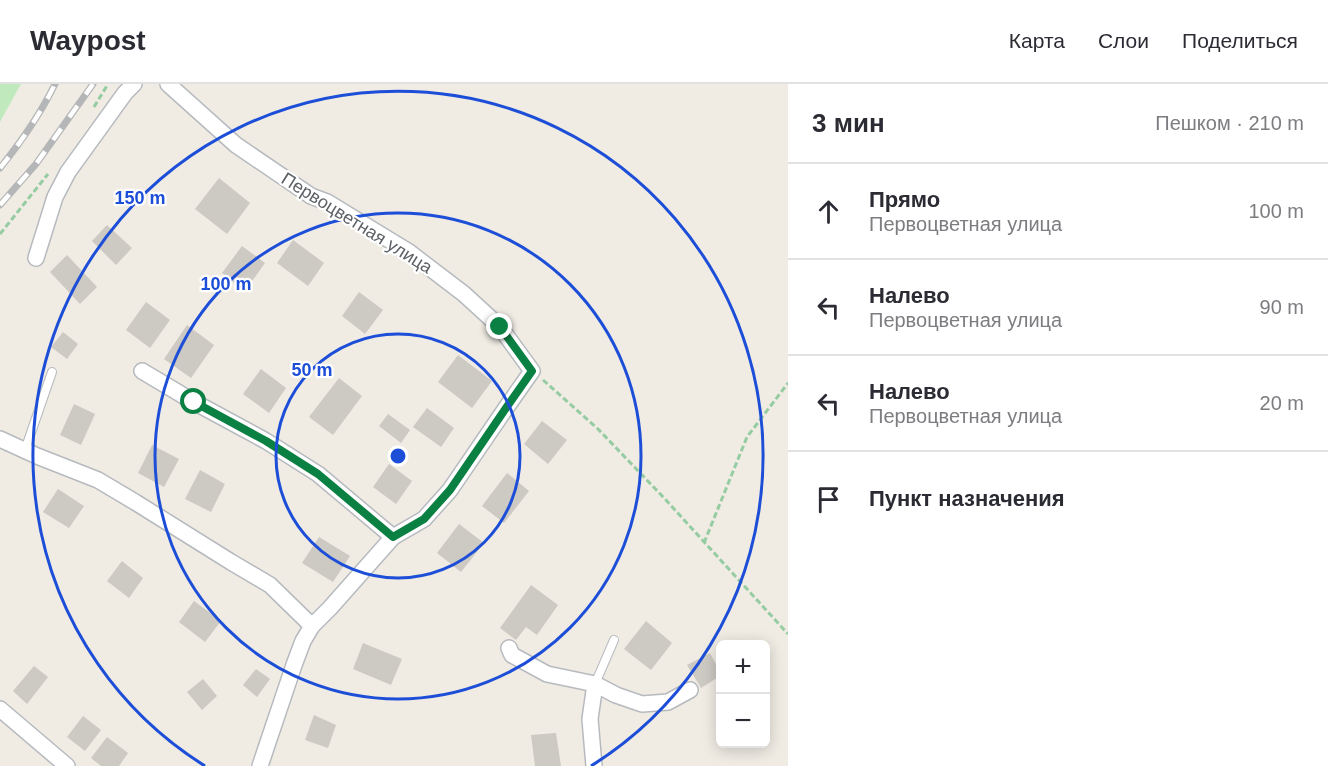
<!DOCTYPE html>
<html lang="ru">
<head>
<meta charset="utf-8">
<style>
  body { margin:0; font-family:Arial,sans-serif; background:#f7f7f7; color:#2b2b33 }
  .controls { position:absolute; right:18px; bottom:18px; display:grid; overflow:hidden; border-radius:9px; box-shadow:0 3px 15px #0003 }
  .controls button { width:54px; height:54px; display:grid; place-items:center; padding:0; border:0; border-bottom:2px solid #e1e1e2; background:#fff; color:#2b2b33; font:30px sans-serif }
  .stop { position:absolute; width:18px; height:18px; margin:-14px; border:4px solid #0b8043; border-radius:50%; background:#fff }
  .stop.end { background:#0b8043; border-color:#fff; box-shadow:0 2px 6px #0008 }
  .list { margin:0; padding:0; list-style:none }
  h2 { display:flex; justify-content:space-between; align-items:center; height:78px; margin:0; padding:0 24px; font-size:26px }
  h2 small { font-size:20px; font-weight:400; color:#7c7c81 }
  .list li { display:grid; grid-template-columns:39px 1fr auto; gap:18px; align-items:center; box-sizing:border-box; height:96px; padding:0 24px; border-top:2px solid #e1e1e2 }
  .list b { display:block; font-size:22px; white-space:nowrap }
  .list p { margin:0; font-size:20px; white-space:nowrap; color:#7c7c81 }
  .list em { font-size:20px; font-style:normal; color:#7c7c81 }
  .icon { flex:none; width:33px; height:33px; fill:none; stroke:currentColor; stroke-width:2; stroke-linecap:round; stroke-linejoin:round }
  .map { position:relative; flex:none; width:788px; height:682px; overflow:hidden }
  header { display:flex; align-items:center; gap:36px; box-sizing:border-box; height:84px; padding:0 30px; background:#fff; border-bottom:2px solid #e1e1e2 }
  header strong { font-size:28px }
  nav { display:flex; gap:33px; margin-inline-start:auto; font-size:21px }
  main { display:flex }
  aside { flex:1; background:#fff }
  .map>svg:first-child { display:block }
</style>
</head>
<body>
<header>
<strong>Waypost</strong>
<nav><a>Карта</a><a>Слои</a><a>Поделиться</a></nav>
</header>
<main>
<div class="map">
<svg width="788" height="682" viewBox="0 0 788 682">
  <rect width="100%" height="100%" fill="#f0ece4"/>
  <!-- green -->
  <path fill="#c0eabe" d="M0,0h21l-21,38z"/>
  <!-- building -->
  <g fill="#cdc9c3">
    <path d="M219,94l31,25 -23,31 -32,-25z"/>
    <path d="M107,141l25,23 -16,17 -24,-24z"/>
    <path d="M293,156l31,23 -16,23 -31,-23z"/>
    <path d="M242,162l23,17 -20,28 -23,-18z"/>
    <path d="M67,171l30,32 -17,17 -30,-32z"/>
    <path d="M359,208l24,18 -18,24 -23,-18z"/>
    <path d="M146,218l24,18 -20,28 -24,-18z"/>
    <path d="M187,241l27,20 -23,33 -27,-19z"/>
    <path d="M63,248l15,12 -11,15 -16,-12z"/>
    <path d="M458,271l34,26 -20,27 -34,-26z"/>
    <path d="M261,285l25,19 -17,25 -26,-19z"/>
    <path d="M339,294l23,18 -29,39 -24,-18z"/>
    <path d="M74,320l21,10 -14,31 -21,-10z"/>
    <path d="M427,324l27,20 -13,19 -28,-20z"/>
    <path d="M388,330l22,16 -9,13 -22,-17z"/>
    <path d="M542,337l25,19 -19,24 -24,-20z"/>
    <path d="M152,361l27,14 -15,28 -26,-14z"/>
    <path d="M389,380l23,17 -16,23 -23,-17z"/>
    <path d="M200,386l25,14 -14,28 -26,-13z"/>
    <path d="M507,389l22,18 -25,32 -22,-17z"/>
    <path d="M58,405l26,17 -15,22 -26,-16z"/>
    <path d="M459,440l25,19 -23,29 -24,-19z"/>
    <path d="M319,453l31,19 -17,26 -31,-19z"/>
    <path d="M122,477l21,17 -14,20 -22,-17z"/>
    <path d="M531,501l27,20 -21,30 -11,-8 -10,13 -16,-12z"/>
    <path d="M194,517l27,20 -16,21 -26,-20z"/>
    <path d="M646,537l26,22 -21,27 -27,-21z"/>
    <path d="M363,559l39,16 -11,26 -38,-16z"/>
    <path d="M710,569l10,19v4l-19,12 -14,-23z"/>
    <path d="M34,582l14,11 -21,27 -14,-13z"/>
    <path d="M256,585l14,10 -13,18 -14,-12z"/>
    <path d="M203,595l14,17 -15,14 -15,-18z"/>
    <path d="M314,631l22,10 -8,23 -23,-8z"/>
    <path d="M83,632l18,14 -16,21 -18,-14z"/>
    <path d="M556,649l5,33h-26l-4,-31z"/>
    <path d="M107,653l21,16 -9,13h-18l-10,-8z"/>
  </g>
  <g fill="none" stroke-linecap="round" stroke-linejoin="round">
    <defs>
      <g id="lane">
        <path d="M25,366l27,-78"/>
        <path d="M595,600l19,-44"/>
      </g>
      <g id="street">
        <path d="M168,0l68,61 75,51 16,6 82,50 55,42 36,33 32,44 -26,37 -56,82 -26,29 -31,18 -63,71 -18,18 -9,15 -9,24 -34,101"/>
        <path d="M36,174l19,-61 13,-25 57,-79 9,-9"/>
        <path d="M142,287l52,31 72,39 52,33 75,63"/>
        <path d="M0,355l37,17 61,24 37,22 96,60 39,23 42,41"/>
        <path d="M509,564l3,7 35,19 48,10 21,11 26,9 26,-2 22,-12"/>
        <path d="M0,625l67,57"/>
        <path d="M594,682l-4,-47 5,-35"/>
      </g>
    </defs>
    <!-- lane casing -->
    <use href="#lane" stroke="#b6babf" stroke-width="10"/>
    <!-- street casing -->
    <use href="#street" stroke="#b6babf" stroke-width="18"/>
    <!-- path -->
    <g stroke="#96cca2" stroke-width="3" stroke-dasharray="6 3" stroke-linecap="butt">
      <path d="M94,23l14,-23"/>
      <path d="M0,150l48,-60"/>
      <path d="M543,296l55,49 67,70 123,135"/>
      <path d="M704,459l43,-106 41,-54"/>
    </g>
    <!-- lane -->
    <use href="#lane" stroke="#fff" stroke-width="8"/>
    <!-- street -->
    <use href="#street" stroke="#fff" stroke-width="15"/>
    <defs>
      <g id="rail">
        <path d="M0,84c21,-26 40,-53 55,-84"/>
        <path d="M0,121l36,-41 57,-80"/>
      </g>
    </defs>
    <!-- rail casing -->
    <use href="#rail" stroke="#b5b6b7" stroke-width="7"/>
    <!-- rail -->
    <use href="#rail" stroke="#fff" stroke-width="4.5" stroke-dasharray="14" stroke-linecap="butt"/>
  </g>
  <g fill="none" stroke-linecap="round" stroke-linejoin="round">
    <!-- route -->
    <path stroke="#0b8043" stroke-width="8" d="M194,318l72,39 52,33 75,63 31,-18 26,-29 56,-82 26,-37 -32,-44"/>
  </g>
  <!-- distance rings -->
  <g fill="none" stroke="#1d4ed8" stroke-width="3">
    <circle cx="398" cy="372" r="122"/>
    <circle cx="398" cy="372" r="243"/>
    <path d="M205 682A365 365 0 1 1 591 682"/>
  </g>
  <g text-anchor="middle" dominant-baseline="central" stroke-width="4.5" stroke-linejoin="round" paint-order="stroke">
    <!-- street labels -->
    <g font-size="18" fill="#5c6166" stroke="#fff">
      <text transform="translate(357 139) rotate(32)">Первоцветная улица</text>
    </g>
  </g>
  <circle cx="398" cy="372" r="9" fill="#1d4ed8" stroke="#fff" stroke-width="3"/>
  <g font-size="18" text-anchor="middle" font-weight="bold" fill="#1d4ed8" stroke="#fff" stroke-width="4.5" stroke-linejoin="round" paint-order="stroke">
    <text x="140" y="120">150 m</text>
    <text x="226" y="206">100 m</text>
    <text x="312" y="292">50 m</text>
  </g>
</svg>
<div class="controls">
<button>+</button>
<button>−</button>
</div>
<div class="stop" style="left:194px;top:318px"></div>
<div class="stop end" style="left:500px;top:243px"></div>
</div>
<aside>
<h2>3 мин<small>Пешком · 210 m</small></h2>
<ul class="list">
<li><svg class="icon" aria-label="ahead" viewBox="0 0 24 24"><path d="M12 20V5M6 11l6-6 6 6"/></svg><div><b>Прямо</b><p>Первоцветная улица</p></div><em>100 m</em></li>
<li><svg class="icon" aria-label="left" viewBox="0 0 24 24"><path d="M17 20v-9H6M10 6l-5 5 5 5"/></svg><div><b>Налево</b><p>Первоцветная улица</p></div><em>90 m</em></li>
<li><svg class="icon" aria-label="left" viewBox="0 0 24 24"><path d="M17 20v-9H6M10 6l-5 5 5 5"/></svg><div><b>Налево</b><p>Первоцветная улица</p></div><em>20 m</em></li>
<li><svg class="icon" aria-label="arrive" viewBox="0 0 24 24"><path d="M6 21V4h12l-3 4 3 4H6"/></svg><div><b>Пункт назначения</b></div></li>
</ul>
</aside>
</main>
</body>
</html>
